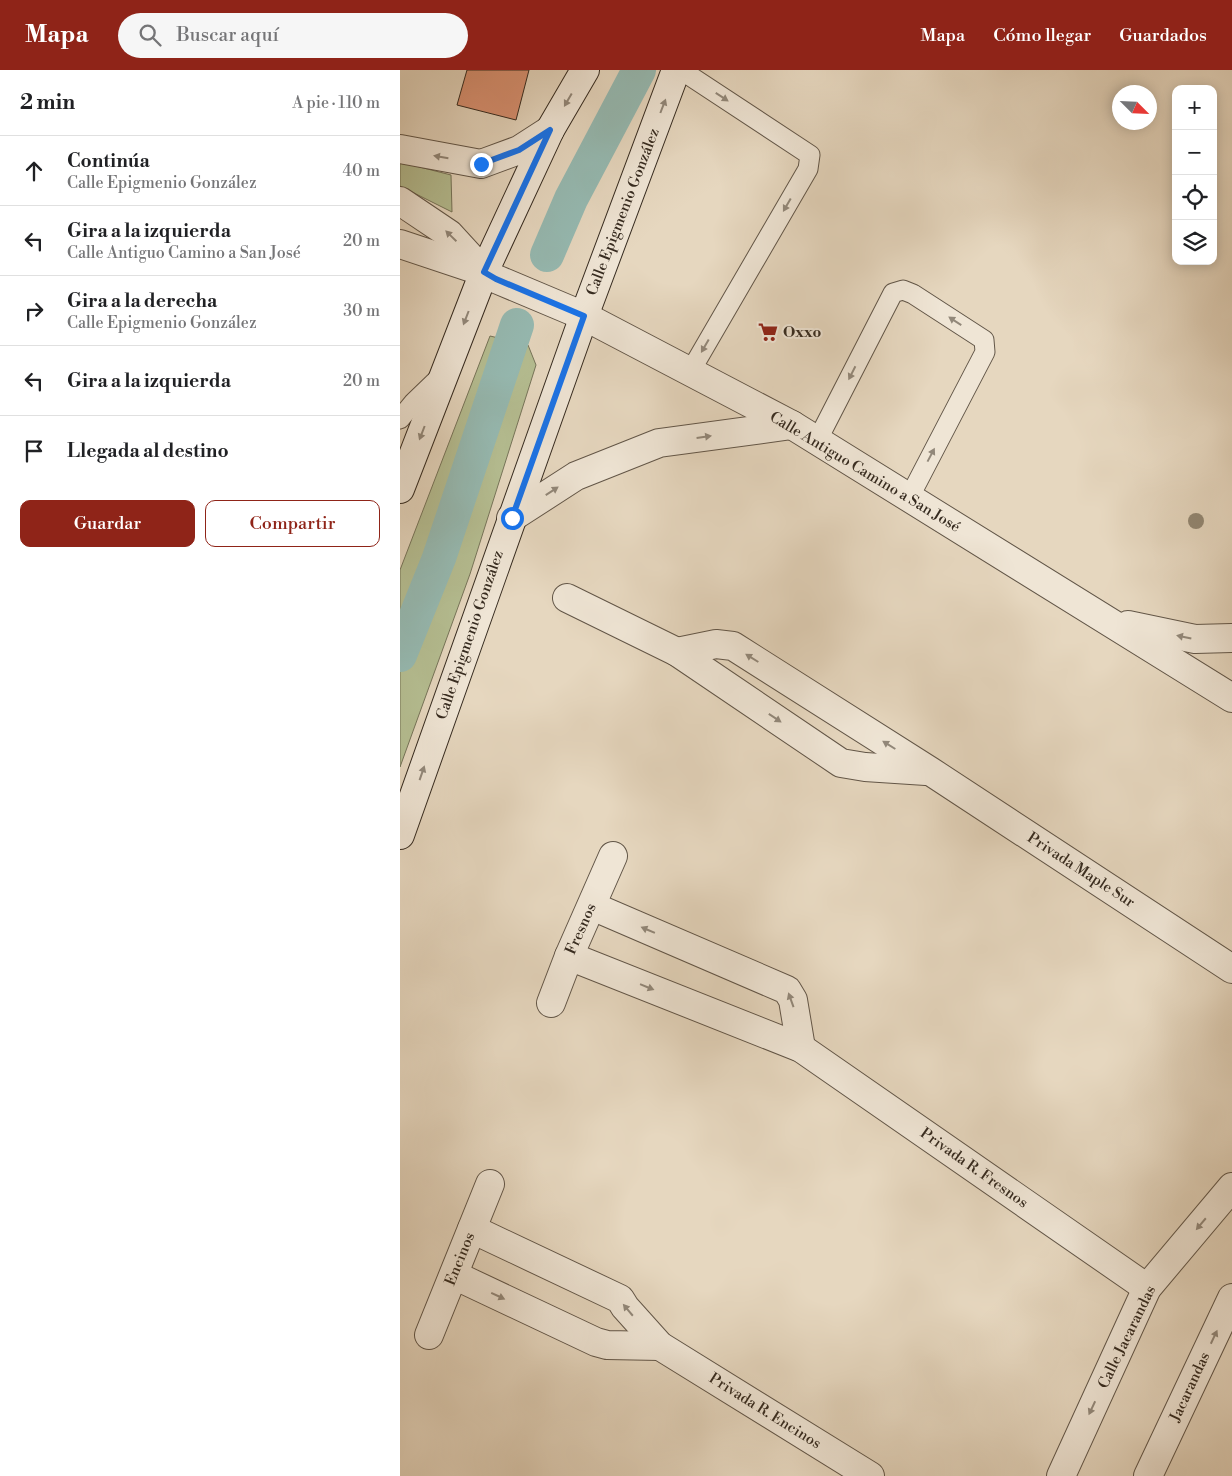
<!DOCTYPE html>
<html lang="es">
<head>
<meta charset="utf-8">
<style>
  body { margin:0; font-family:"Libre Bodoni",serif; background:#f6f6f6; color:#202124 }
  .controls { position:absolute; right:15px; top:15px; display:grid; overflow:hidden; border-radius:10px; box-shadow:0 2px 12px #0003 }
  .controls button { width:45px; height:45px; display:grid; place-items:center; padding:0; border:0; border-bottom:1px solid #e0e0e0; background:#fff; color:#202124; font:25px sans-serif }
  .compass { position:absolute; left:712px; top:15px; width:45px; height:45px; border-radius:50%; background:#fff; box-shadow:0 2px 12px #0003; rotate:114deg }
  .stop { position:absolute; width:15px; height:15px; margin:-11px; border:4px solid #1a73e8; border-radius:50%; background:#fff }
  .stop.end { background:#1a73e8; border-color:#fff; box-shadow:0 1px 5px #0008 }
  .list { margin:0; padding:0; list-style:none }
  h2 { display:flex; justify-content:space-between; align-items:center; height:65px; margin:0; padding:0 20px; font-size:21px }
  h2 small { font-size:16px; font-weight:400; color:#757577 }
  .list li { display:grid; grid-template-columns:32px 1fr auto; gap:15px; align-items:center; box-sizing:border-box; height:70px; padding:0 20px; border-top:1px solid #e0e0e0 }
  .list b { display:block; font-size:19px; white-space:nowrap }
  .list p { margin:0; font-size:16px; white-space:nowrap; color:#757577 }
  .list em { font-size:16px; font-style:normal; color:#757577 }
  .actions { display:flex; gap:10px; padding:15px 20px }
  .actions a { flex:1; padding:11px 0; border:1px solid #8f2418; border-radius:10px; text-align:center; font-size:18px; color:#8f2418 }
  .actions .main { background:#8f2418; color:#fff }
  .icon { flex:none; width:28px; height:28px; fill:none; stroke:currentColor; stroke-width:2; stroke-linecap:round; stroke-linejoin:round }
  .map { position:relative; flex:none; width:832px; height:1406px; overflow:hidden }
  header { display:flex; align-items:center; gap:30px; box-sizing:border-box; height:70px; padding:0 25px; background:#8f2418; color:#fff }
  header strong { font-size:24px }
  nav { display:flex; gap:28px; margin-inline-start:auto; font-size:18px }
  .search { width:350px; height:45px; background:#f6f6f6; display:flex; align-items:center; gap:12px; box-sizing:border-box; padding:0 18px; border-radius:28px; color:#757577; font-size:19px }
  main { display:flex }
  aside { flex:1; background:#fff }
  .map>svg:first-child { display:block }
</style>
</head>
<body>
<header>
<strong>Mapa</strong>
<div class="search"><svg class="icon" aria-label="search" viewBox="0 0 24 24"><circle cx="10" cy="10" r="6"/><path d="M15 15l6 6"/></svg>Buscar aquí</div>
<nav><a>Mapa</a><a>Cómo llegar</a><a>Guardados</a></nav>
</header>
<main>
<aside>
<h2>2 min<small>A pie · 110 m</small></h2>
<ul class="list">
<li><svg class="icon" aria-label="ahead" viewBox="0 0 24 24"><path d="M12 20V5M6 11l6-6 6 6"/></svg><div><b>Continúa</b><p>Calle Epigmenio González</p></div><em>40 m</em></li>
<li><svg class="icon" aria-label="left" viewBox="0 0 24 24"><path d="M17 20v-9H6M10 6l-5 5 5 5"/></svg><div><b>Gira a la izquierda</b><p>Calle Antiguo Camino a San José</p></div><em>20 m</em></li>
<li><svg class="icon" aria-label="right" viewBox="0 0 24 24"><path d="M7 20v-9h11M14 6l5 5-5 5"/></svg><div><b>Gira a la derecha</b><p>Calle Epigmenio González</p></div><em>30 m</em></li>
<li><svg class="icon" aria-label="left" viewBox="0 0 24 24"><path d="M17 20v-9H6M10 6l-5 5 5 5"/></svg><div><b>Gira a la izquierda</b></div><em>20 m</em></li>
<li><svg class="icon" aria-label="arrive" viewBox="0 0 24 24"><path d="M6 21V4h12l-3 4 3 4H6"/></svg><div><b>Llegada al destino</b></div></li>
</ul>
<div class="actions"><a class="main">Guardar</a><a>Compartir</a></div>
</aside>
<div class="map">
<svg width="832" height="1406" viewBox="0 0 832 1406">
  <rect width="100%" height="100%" fill="#e6d7bf"/>
  <filter id="stains"><feTurbulence type="fractalNoise" baseFrequency=".004" numOctaves="4"/><feColorMatrix values="0 0 0 0 .2 0 0 0 0 .09 0 0 0 0 .02 0 0 0 .5 -.17"/></filter>
  <radialGradient id="worn" r=".72"><stop offset=".6" stop-color="#630" stop-opacity="0"/><stop offset="1" stop-color="#630" stop-opacity=".3"/></radialGradient>
  <!-- green -->
  <g fill="#b5be92" stroke="#767459">
    <path d="M0,92l51,13 1,37 -52,-26z"/>
    <path d="M90,266l38,9 8,20 -66,209 -70,193v-197z"/>
  </g>
  <g fill="none" stroke-linecap="round" stroke-linejoin="round">
    <!-- canal -->
    <g stroke="#96bab2" stroke-width="34">
      <path d="M147,185l24,-56 68,-129"/>
      <path d="M0,585l39,-97 78,-233"/>
    </g>
  </g>
  <!-- building -->
  <path fill="#da9273" stroke="#362b20" d="M67,0h62l-13,50 -59,-15z"/>
  <g fill="none" stroke-linecap="round" stroke-linejoin="round">
    <defs>
      <g id="service">
        <path d="M281,0l129,85 -2,14 -118,203"/>
        <path d="M0,349l14,-17 27,-26"/>
        <path d="M417,371l76,-148 10,-3 10,4 71,46 1,12 -76,146"/>
      </g>
      <g id="minor">
        <path d="M167,528l110,54 164,111 24,4 61,4"/>
        <path d="M277,582l39,-8 17,2 197,125 302,198"/>
        <path d="M192,836l195,84 6,10 8,48"/>
        <path d="M169,886l232,92 346,240"/>
        <path d="M151,933l18,-47 44,-100"/>
        <path d="M72,1159l148,70 5,8 35,39 210,130"/>
        <path d="M54,1205l142,67 11,3 53,1"/>
        <path d="M29,1265l61,-151"/>
        <path d="M661,1406l86,-188 85,-101"/>
        <path d="M748,1406l84,-178"/>
      </g>
      <g id="tertiary">
        <path d="M0,79l81,15 38,-14 31,-20"/>
        <path d="M0,131l49,33 34,37"/>
        <path d="M0,174l84,28 12,7 88,37 208,109 440,273"/>
        <path d="M111,448l65,-42 83,-33 133,-18"/>
        <path d="M728,555l67,14 37,-1"/>
      </g>
      <g id="secondary">
        <path d="M0,419l84,-217 66,-142 35,-60"/>
        <path d="M0,765l184,-519 92,-246"/>
      </g>
    </defs>
    <!-- service casing -->
    <use href="#service" stroke="#625648" stroke-width="21"/>
    <!-- minor casing -->
    <use href="#minor" stroke="#625648" stroke-width="30"/>
    <!-- tertiary casing -->
    <use href="#tertiary" stroke="#625648" stroke-width="30"/>
    <!-- secondary casing -->
    <use href="#secondary" stroke="#362b20" stroke-width="30"/>
    <!-- service -->
    <use href="#service" stroke="#efe5d5" stroke-width="19"/>
    <!-- minor -->
    <use href="#minor" stroke="#efe5d5" stroke-width="28"/>
    <!-- tertiary -->
    <use href="#tertiary" stroke="#efe5d5" stroke-width="28"/>
    <!-- secondary -->
    <use href="#secondary" stroke="#efe5d5" stroke-width="28"/>
  </g>
  <!-- trees -->
  <circle fill="#938874" cx="796" cy="451" r="8"/>
  <!-- one-way arrows -->
  <defs><path id="oneway-solid" d="M-6-.8H1V-3.2L6.5 0L1 3.2V.8H-6Z" transform="scale(1.25)"/></defs>
  <g fill="#92887a">
    <use href="#oneway-solid" transform="translate(322 27) rotate(33)"/>
    <use href="#oneway-solid" transform="translate(168 30) rotate(120)"/>
    <use href="#oneway-solid" transform="translate(263 36) rotate(-69)"/>
    <use href="#oneway-solid" transform="translate(41 87) rotate(-170)"/>
    <use href="#oneway-solid" transform="translate(387 135) rotate(120)"/>
    <use href="#oneway-solid" transform="translate(51 166) rotate(-136)"/>
    <use href="#oneway-solid" transform="translate(66 248) rotate(111)"/>
    <use href="#oneway-solid" transform="translate(555 251) rotate(-147)"/>
    <use href="#oneway-solid" transform="translate(305 276) rotate(120)"/>
    <use href="#oneway-solid" transform="translate(452 303) rotate(117)"/>
    <use href="#oneway-solid" transform="translate(22 363) rotate(111)"/>
    <use href="#oneway-solid" transform="translate(304 367) rotate(-8)"/>
    <use href="#oneway-solid" transform="translate(531 385) rotate(-62)"/>
    <use href="#oneway-solid" transform="translate(152 421) rotate(-33)"/>
    <use href="#oneway-solid" transform="translate(784 567) rotate(-168)"/>
    <use href="#oneway-solid" transform="translate(352 588) rotate(-148)"/>
    <use href="#oneway-solid" transform="translate(375 648) rotate(34)"/>
    <use href="#oneway-solid" transform="translate(489 675) rotate(-148)"/>
    <use href="#oneway-solid" transform="translate(22 703) rotate(-71)"/>
    <use href="#oneway-solid" transform="translate(248 860) rotate(-157)"/>
    <use href="#oneway-solid" transform="translate(247 917) rotate(22)"/>
    <use href="#oneway-solid" transform="translate(391 930) rotate(-110)"/>
    <use href="#oneway-solid" transform="translate(801 1154) rotate(130)"/>
    <use href="#oneway-solid" transform="translate(98 1226) rotate(25)"/>
    <use href="#oneway-solid" transform="translate(228 1240) rotate(-130)"/>
    <use href="#oneway-solid" transform="translate(814 1267) rotate(-65)"/>
    <use href="#oneway-solid" transform="translate(692 1338) rotate(115)"/>
  </g>
  <g fill="none" stroke-linecap="round" stroke-linejoin="round">
    <!-- route -->
    <path stroke="#1a73e8" stroke-width="6" d="M81,94l38,-14 31,-20 -66,142 12,7 88,37 -72,202"/>
  </g>
  <!-- icons -->
  <defs>
    <symbol id="supermarket-bare" viewBox="-9 -9 18 18"><path d="M-6-5.5h2.5l.6 2H6L4.5 2H-2.5L-4.4-4H-6ZM-1.5 3.2a1.3 1.3 0 1 0 .1 0ZM3 3.2a1.3 1.3 0 1 0 .1 0Z" fill="#8f2418" stroke="#efe5d5" stroke-width="2.5" paint-order="stroke"/></symbol>
  </defs>
  <g fill-rule="evenodd">
    <use href="#supermarket-bare" x="354" y="248" width="28" height="28"/>
  </g>
  <g text-anchor="middle" dominant-baseline="central" stroke-width="4" stroke-linejoin="round" paint-order="stroke">
    <!-- street labels -->
    <g font-size="15" fill="#362b20" stroke="#efe5d5">
      <text transform="translate(223 142) rotate(-69)">Calle Epigmenio González</text>
      <text transform="translate(465 402) rotate(31)">Calle Antiguo Camino a San José</text>
      <text transform="translate(70 565) rotate(-71)">Calle Epigmenio González</text>
      <text transform="translate(681 800) rotate(33)">Privada Maple Sur</text>
      <text transform="translate(181 859) rotate(-66)">Fresnos</text>
      <text transform="translate(574 1098) rotate(35)">Privada R. Fresnos</text>
      <text transform="translate(60 1189) rotate(-68)">Encinos</text>
      <text transform="translate(727 1267) rotate(-64)">Calle Jacarandas</text>
      <text transform="translate(790 1317) rotate(-65)">Jacarandas</text>
      <text transform="translate(365 1341) rotate(32)">Privada R. Encinos</text>
    </g>
    <!-- poi labels -->
    <g font-size="15" font-weight="bold" fill="#362b20" stroke="#efe5d5" text-anchor="start">
      <text x="383" y="262">Oxxo</text>
    </g>
  </g>
  <rect width="100%" height="100%" filter="url(#stains)"/>
  <rect width="100%" height="100%" fill="url(#worn)"/>
</svg>
<div class="controls">
<button>+</button>
<button>−</button>
<button><svg class="icon" aria-label="locate" viewBox="0 0 24 24"><circle cx="12" cy="12" r="6"/><path d="M12 2v4M12 18v4M2 12h4M18 12h4"/></svg></button>
<button><svg class="icon" aria-label="layers" viewBox="0 0 24 24"><path d="M12 4l9 5-9 5-9-5zM3 14l9 5 9-5"/></svg></button>
</div>
<svg class="compass" viewBox="-18 -18 36 36"><path d="M0-13l5 13h-10z" fill="#e53935"/><path d="M0 13l5-13h-10z" fill="#757577"/></svg>
<div class="stop" style="left:112px;top:448px"></div>
<div class="stop end" style="left:81px;top:94px"></div>
</div>
</main>
</body>
</html>
